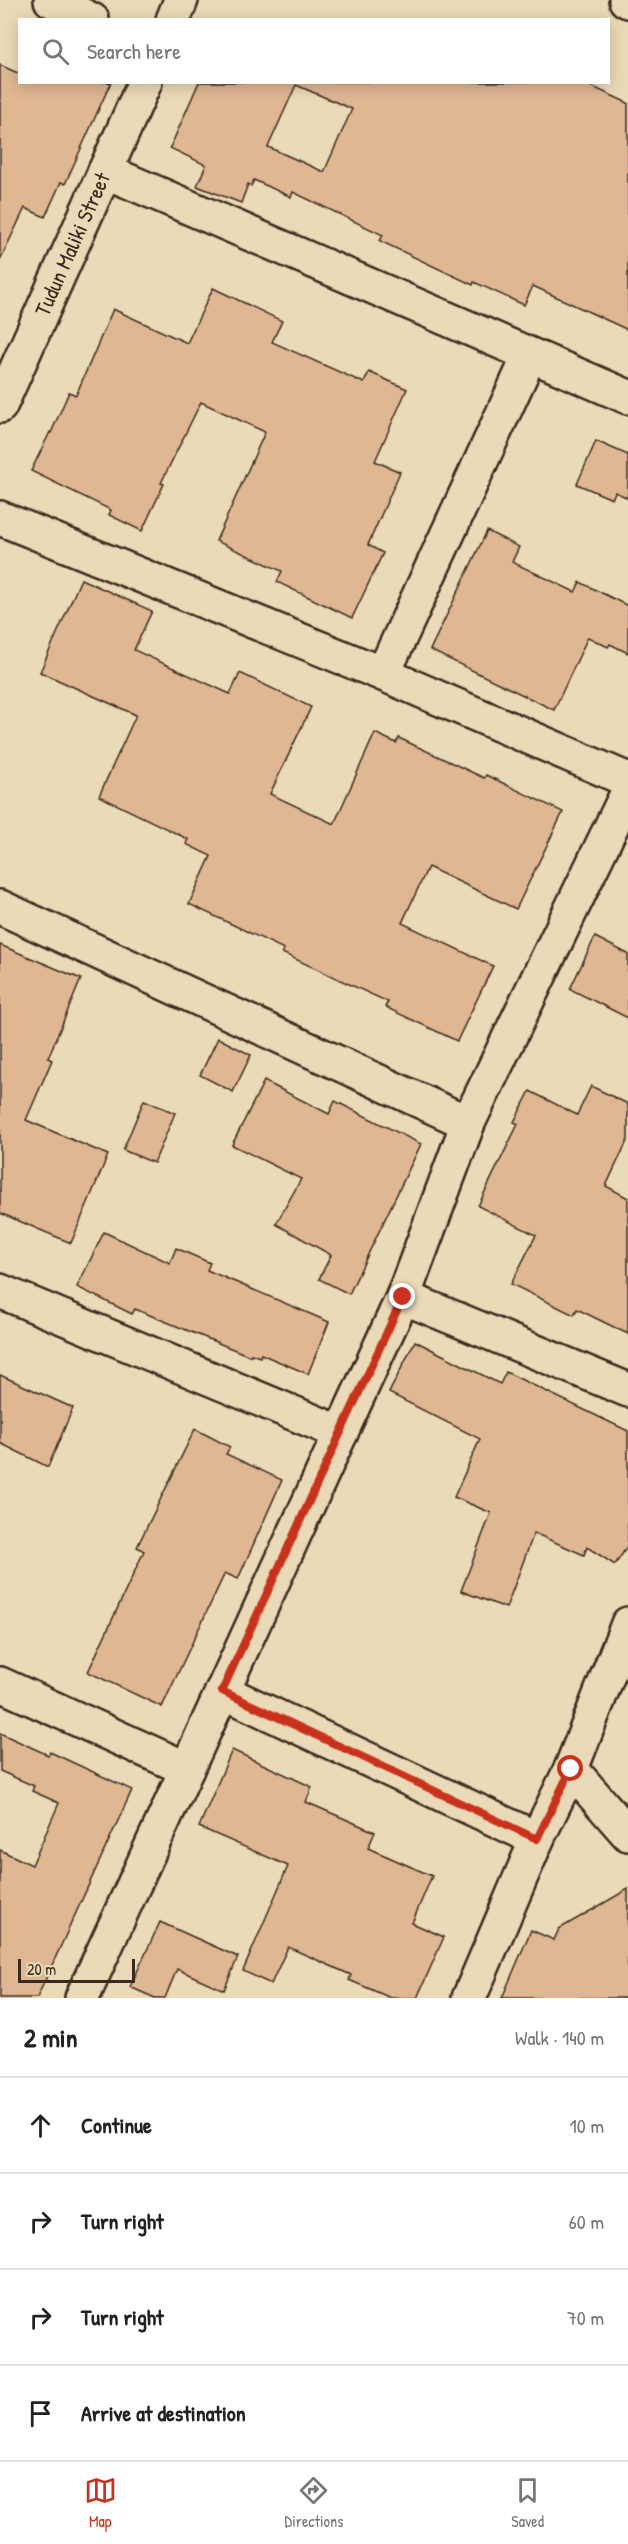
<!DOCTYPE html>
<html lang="en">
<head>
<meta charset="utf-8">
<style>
  body { margin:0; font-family:"Patrick Hand",sans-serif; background:#f2f2f2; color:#222 }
  .scale { position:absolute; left:18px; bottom:15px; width:117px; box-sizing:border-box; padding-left:6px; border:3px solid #3b2a1e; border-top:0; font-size:16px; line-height:21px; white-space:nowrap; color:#3b2a1e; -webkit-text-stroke:4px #ebdab7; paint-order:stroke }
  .stop { position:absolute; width:18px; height:18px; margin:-14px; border:4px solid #c8321e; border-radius:50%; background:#fff }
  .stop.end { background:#c8321e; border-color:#fff; box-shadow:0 2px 6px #0008 }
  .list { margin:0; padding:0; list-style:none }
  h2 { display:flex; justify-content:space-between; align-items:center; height:78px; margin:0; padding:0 24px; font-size:26px }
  h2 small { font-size:20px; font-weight:400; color:#767676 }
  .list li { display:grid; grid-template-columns:39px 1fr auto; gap:18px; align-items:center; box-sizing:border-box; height:96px; padding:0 24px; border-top:2px solid #e0e0e0 }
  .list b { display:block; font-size:22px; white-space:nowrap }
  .list em { font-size:20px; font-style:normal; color:#767676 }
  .icon { flex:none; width:33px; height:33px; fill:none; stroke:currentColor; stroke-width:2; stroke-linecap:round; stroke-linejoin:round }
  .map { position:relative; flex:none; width:628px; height:1998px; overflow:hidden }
  .search { position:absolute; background:#fff; box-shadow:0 3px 15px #0003; left:18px; right:18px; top:18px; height:66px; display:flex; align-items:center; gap:15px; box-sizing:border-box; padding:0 21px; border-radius:0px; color:#767676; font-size:22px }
  .sheet { height:462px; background:#fff }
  nav { display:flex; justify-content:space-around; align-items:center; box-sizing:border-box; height:84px; border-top:2px solid #e0e0e0; background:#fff; font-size:16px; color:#767676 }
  nav a { display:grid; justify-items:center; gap:3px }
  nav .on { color:#c8321e }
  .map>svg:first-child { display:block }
</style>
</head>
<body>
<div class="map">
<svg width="628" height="1998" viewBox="0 0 628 1998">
  <rect width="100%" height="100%" fill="#ebdab7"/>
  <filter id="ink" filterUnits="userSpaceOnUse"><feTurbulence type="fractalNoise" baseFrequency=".0167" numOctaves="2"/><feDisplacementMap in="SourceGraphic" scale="12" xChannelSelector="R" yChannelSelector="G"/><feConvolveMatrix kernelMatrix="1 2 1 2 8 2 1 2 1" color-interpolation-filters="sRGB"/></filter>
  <g filter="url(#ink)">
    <!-- building -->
    <g fill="#dfb793" stroke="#3b2a1e" stroke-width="1.5" fill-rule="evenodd">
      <path d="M0,65l20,9v8h91l-46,102 -4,-2 -16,35 -20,-9 -25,52z"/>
      <path d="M199,82h383l46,21v227l-95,-44 -9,19 -50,-23 -1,3 -93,-44 3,-6 -90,-43 -2,5 -37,-17 -3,6 -3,-2 -7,19 -44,-17 9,-21 -36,-17zM296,85l56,24 -28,63 -56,-25z"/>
      <path d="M213,288l69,33 -10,21 92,41 5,-11 38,17 -32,72 25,11 -32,73 15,8 -31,65 -75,-36 5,-11 -66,-30 49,-109 -64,-30 -40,81 3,1 -22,47 -33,-16 2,-5 -80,-39 19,-39 1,1 18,-41 7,3 37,-86 74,34z"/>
      <path d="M596,441l32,14v43l-13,-6 -3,7 -35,-15z"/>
      <path d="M487,531l32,16 -7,15 63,30 5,-10 48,24v47l-18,-9 -2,3 -20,-10 -34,73 -124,-60z"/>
      <path d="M81,579l71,32 -18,39 96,44 10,-21 71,34 -41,87 64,30 41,-91 21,10 3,-5 85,40 2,-3 77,37 -47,97 -88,-42 -26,56 91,43 -36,75 -72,-34 3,-5 -106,-49 2,-4 -95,-45 22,-48 -25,-12 2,-5 -89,-43 37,-81 -96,-43z"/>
      <path d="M595,937l33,17v64l-58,-29z"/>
      <path d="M0,945l81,34 -33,79 4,2 -26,60 82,35 -37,88 -71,-30z"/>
      <path d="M218,1038l33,17 -18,37 -33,-17z"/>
      <path d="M264,1081l65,33 6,-13 86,43 -72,150 -30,-15 12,-24 -55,-31 25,-45 -69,-34z"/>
      <path d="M591,1086l37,18v35l-22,47 22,12v136l-51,-25 -3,6 -63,-31 25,-49 -58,-29 40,-82 -4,-2 16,-31 47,24z"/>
      <path d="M144,1100l31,13 -21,50 -31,-13z"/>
      <path d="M104,1232l66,31 6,-15 34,15 -3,7 122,52 -21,52 -47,-20 -1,3 -9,-3 -1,2 -115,-47 -3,5 -55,-27z"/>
      <path d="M415,1341l85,43 6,-12 122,59v114l-13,20 -28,-18 -3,8 -50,-22 -28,75 -45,-17 30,-78 -37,-16 26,-58 -91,-46z"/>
      <path d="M0,1375l73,33 -25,59 -48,-24z"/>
      <path d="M195,1429l35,18 -4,7 56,26 -44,99 -13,-6 -63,134 -74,-35 56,-121 -7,-4z"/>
      <path d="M0,1733l48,22 2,-3 82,38 -95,208h-37v-148l32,15 27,-62 -27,-12 2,-5 -34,-15z"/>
      <path d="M232,1750l80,37 -6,15 69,30 -7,16 64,28 -20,47 32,14 -27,61h-26l-42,-18 2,-5 -63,-28 -17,37 -28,-13 45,-105 -89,-39z"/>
      <path d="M628,1889v109h-126l29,-68 23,10 5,-11z"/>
      <path d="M160,1922l78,35 -14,33 -47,-21 -12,29h-10l-25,-11z"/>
    </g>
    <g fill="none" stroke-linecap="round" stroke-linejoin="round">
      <defs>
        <g id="street">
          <path d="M51,0l41,20"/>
          <path d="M626,0l2,1"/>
          <path d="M105,171l523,226"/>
          <path d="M0,518l383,156 245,106"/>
          <path d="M383,674l147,-319"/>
          <path d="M0,907l468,216"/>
          <path d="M0,1291l341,142"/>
          <path d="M403,1297l225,93"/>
          <path d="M0,1684l187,85"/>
          <path d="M222,1691l315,148"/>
          <path d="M571,1769l57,65"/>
          <path d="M82,1998l321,-701 65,-174 160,-331"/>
          <path d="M469,1998l68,-159 34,-70 57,-145"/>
        </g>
        <g id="secondary">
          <path d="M173,20l8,-20"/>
          <path d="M0,406l145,-324"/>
        </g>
      </defs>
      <!-- street casing -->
      <use href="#street" stroke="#3b2a1e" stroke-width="38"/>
      <!-- secondary casing -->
      <use href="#secondary" stroke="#3b2a1e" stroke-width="38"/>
      <!-- street -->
      <use href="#street" stroke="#ebdab7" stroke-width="33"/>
      <!-- secondary -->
      <use href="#secondary" stroke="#ebdab7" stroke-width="33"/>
    </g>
  </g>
  <g fill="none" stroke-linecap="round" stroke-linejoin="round" filter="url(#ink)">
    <!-- route -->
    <path stroke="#c8321e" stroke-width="8" d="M403,1297l-181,394 315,148 34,-70"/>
  </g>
  <g text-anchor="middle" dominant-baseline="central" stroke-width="4.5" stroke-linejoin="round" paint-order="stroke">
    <!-- street labels -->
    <g font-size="22" fill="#3b2a1e" stroke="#ebdab7">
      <text transform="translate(72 244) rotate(-66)">Tudun Maliki Street</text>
    </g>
  </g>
</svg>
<div class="scale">20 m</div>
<div class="stop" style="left:571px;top:1769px"></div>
<div class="stop end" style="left:403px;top:1297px"></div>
<div class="search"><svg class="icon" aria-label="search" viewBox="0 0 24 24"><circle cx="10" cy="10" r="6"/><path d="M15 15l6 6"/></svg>Search here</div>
</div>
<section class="sheet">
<h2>2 min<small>Walk · 140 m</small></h2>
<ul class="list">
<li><svg class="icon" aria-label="ahead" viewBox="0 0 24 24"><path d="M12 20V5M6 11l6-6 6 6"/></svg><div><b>Continue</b></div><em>10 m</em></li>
<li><svg class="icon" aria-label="right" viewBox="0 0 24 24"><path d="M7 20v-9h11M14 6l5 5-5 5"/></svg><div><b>Turn right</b></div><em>60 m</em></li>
<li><svg class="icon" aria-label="right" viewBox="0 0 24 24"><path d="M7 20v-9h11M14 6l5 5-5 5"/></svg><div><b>Turn right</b></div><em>70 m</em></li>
<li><svg class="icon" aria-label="arrive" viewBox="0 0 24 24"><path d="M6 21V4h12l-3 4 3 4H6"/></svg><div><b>Arrive at destination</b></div></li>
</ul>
</section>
<nav>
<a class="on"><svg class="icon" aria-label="map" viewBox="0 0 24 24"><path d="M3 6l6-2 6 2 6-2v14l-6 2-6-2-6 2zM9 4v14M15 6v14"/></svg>Map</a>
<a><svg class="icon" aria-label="directions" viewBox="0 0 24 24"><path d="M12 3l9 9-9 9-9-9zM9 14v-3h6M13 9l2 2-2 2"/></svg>Directions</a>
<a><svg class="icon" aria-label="saved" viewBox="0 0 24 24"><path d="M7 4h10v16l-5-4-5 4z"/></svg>Saved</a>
</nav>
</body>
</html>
